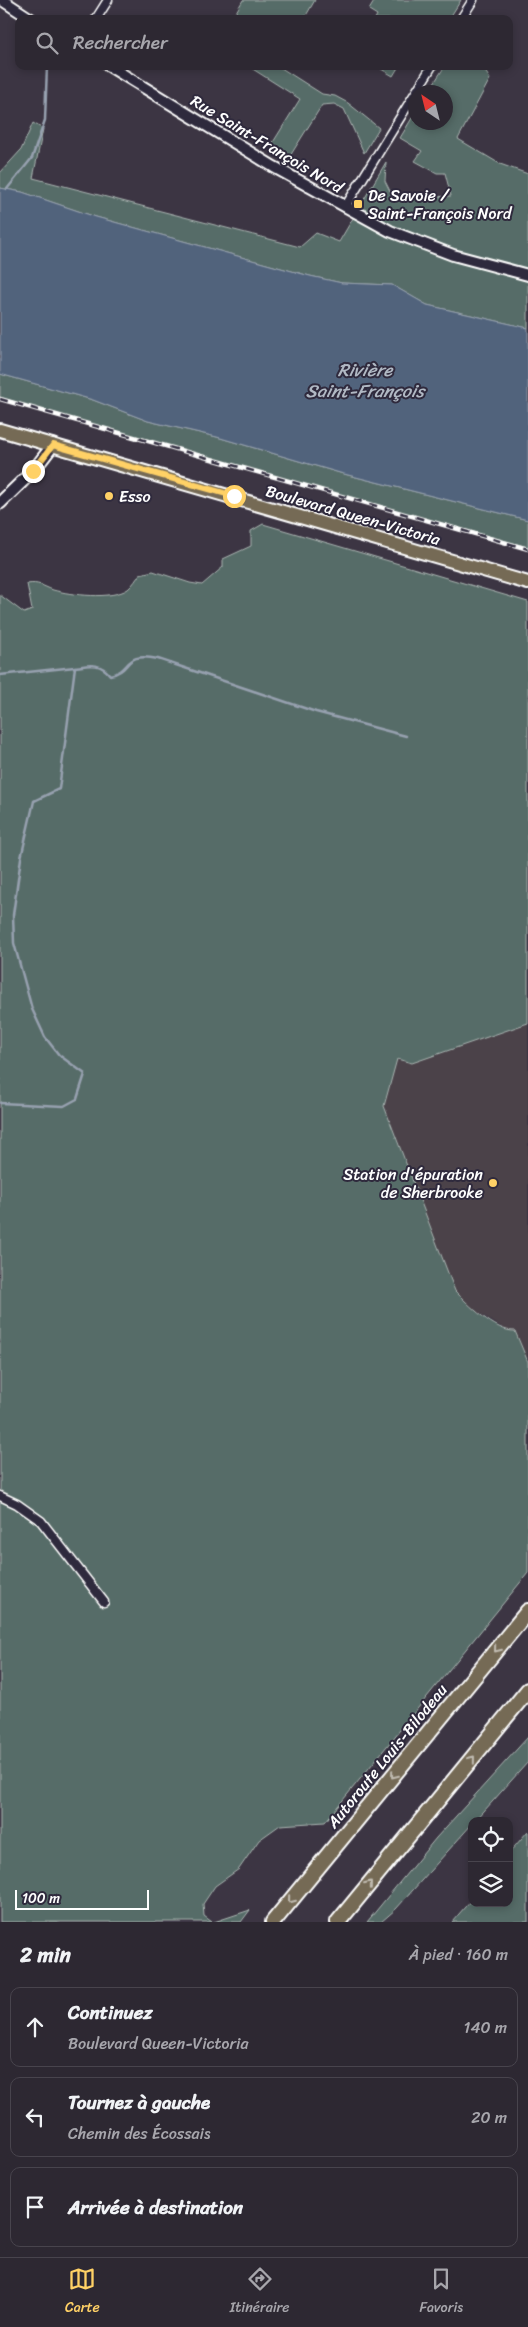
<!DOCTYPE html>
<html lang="fr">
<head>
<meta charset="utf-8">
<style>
  body { margin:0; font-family:Sriracha,sans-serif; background:#39343e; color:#f1f3f6 }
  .controls { position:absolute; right:15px; bottom:15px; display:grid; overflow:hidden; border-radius:10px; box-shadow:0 2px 8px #0003 }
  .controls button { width:45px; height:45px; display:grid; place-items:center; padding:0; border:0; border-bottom:1px solid #48444d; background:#2d2832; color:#f1f3f6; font:25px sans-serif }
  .compass { position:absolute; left:408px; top:85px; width:45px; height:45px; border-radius:50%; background:#2d2832; box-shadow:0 2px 8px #0003; rotate:325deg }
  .scale { position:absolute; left:15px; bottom:12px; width:134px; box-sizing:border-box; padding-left:5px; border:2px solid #fff; border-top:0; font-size:14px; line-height:18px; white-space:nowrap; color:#fff; -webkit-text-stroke:4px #2f2a3d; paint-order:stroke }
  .stop { position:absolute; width:15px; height:15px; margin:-11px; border:4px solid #ffd166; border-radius:50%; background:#fff }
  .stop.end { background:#ffd166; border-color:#fff; box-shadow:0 1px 5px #0008 }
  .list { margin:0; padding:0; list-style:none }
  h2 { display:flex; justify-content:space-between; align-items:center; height:65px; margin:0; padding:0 20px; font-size:21px }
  h2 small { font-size:16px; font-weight:400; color:#a7a6ac }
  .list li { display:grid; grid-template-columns:32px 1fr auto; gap:15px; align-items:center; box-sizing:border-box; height:80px; margin:0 10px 10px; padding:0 10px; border:1px solid #48444d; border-radius:10px }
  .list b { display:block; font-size:19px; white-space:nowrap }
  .list p { margin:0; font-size:16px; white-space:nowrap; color:#a7a6ac }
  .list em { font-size:16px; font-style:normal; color:#a7a6ac }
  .icon { flex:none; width:28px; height:28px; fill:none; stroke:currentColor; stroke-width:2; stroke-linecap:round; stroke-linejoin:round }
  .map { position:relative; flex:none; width:528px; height:1922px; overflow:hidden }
  .search { position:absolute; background:#2d2832; box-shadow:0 2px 8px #0003; left:15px; right:15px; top:15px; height:55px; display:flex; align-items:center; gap:12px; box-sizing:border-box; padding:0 18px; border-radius:10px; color:#a7a6ac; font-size:19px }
  .sheet { height:335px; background:#2d2832 }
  nav { display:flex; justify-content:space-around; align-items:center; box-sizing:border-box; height:70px; border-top:1px solid #48444d; background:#2d2832; font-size:14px; color:#a7a6ac }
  nav a { display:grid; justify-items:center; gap:2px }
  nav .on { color:#ffd166 }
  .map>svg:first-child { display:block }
</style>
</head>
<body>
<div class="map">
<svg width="528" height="1922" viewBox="0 0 528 1922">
  <rect width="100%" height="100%" fill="#3c3543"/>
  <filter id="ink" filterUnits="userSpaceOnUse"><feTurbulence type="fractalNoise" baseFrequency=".02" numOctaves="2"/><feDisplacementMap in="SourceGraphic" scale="10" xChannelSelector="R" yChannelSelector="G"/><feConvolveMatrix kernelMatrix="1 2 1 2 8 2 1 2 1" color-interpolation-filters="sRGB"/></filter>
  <g filter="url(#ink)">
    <!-- built -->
    <path fill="#4b424a" d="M528,1023v339l-13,-31h-7l-34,-21 -19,-19 -71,-185 13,-47 15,4z"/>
    <!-- green -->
    <g fill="#576c67" stroke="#abb6b3">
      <path d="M243,0h72l-11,19h-72z"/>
      <path d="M375,0h86l-12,19h-74l2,-4 -8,-5z"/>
      <path d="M248,66h30l44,28 13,2 13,7 31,25 -15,25 -20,-44 -10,-5 -12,1 -32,51 -18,-12 28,-45z"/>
      <path d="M376,66h23l-6,10z"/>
      <path d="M445,66h37l8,13 -32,60 42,25 28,10v154l-101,-23 -35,-20 -50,-2 -32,-7 -214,-59 -74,-25 -22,-4v-15l21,-23 12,-27 10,6 -10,49 267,69 16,-14 23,9 47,-80 -1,19 9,18 57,-3 -6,-23h-8l-22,-12 7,-10 -22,-13 15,-25 1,9h30v-30h-18z"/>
      <path d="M0,374l93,26 55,21 69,16 123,36 188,47v27l-428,-118 -100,-32z"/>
      <path d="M263,524l265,78v421l-116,40 -15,-4 -13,47 71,185c13,13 40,41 60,40l13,31v211l-203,249 -45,3 -21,15 -20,29 -24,17 -12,18 1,12 8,6h-212v-1327l24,18 8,-3 -5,-26c12,-2 15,2 26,6 18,5 59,10 75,-1 5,-4 9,-11 12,-15l13,-3 37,12 12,2 21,-18v-8l28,-13v-15z"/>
      <path d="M528,1737v25l-53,59h-3v3l-76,85 -15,13h-14l69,-84z"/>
      <path d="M528,1831v91h-76l20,-23v4h37v-50z"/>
      <path d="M250,1910l-9,12h-27z"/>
    </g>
    <!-- water -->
    <path fill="#51637c" stroke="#97a1b0" d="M0,188l22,4 74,25 214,59 32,7 50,2 35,20 101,23v192l-188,-47 -123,-36 -69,-16 -55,-21 -93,-26z"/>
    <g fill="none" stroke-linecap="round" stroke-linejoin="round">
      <!-- stream -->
      <g stroke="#97a1b0" stroke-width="2.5">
        <path d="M7,189l25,-31 13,-38 2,-54"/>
        <path d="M75,667c15,-2 25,-5 35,8 23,-4 12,-24 48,-16l158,53 90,24"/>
        <path d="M0,675l75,-8 -16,122 -25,12 -13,57 -8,57 1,28 18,66 13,28 14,18 26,19 -8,25 -13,7 -64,-3"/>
      </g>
      <defs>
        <g id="minor">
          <path d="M96,19l12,-19"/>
          <path d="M461,19l12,-19"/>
          <path d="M345,207l87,-141"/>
          <path d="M0,1496l17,8 24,17 63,81"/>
        </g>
        <g id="tertiary">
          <path d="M2,0l29,19"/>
          <path d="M109,66l165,101 116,64 63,24 75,20"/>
        </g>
        <path id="secondary" d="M0,503l33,-32 20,-26"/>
        <path id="primary" d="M0,430l528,153"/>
        <g id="motorway">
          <path d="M273,1922l255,-311"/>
          <path d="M338,1922l190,-232"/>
        </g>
      </defs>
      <!-- minor casing -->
      <use href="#minor" stroke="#fff" stroke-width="11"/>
      <!-- tertiary casing -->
      <use href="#tertiary" stroke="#fff" stroke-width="14"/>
      <!-- secondary casing -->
      <use href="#secondary" stroke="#fff" stroke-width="15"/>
      <!-- primary casing -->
      <use href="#primary" stroke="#fff" stroke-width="16"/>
      <!-- motorway casing -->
      <use href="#motorway" stroke="#fff" stroke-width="18"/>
      <!-- minor -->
      <use href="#minor" stroke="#2f2a3d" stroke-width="8"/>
      <!-- tertiary -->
      <use href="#tertiary" stroke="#2f2a3d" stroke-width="10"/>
      <!-- secondary -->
      <use href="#secondary" stroke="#2f2a3d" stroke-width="11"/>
      <!-- primary -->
      <use href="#primary" stroke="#756a55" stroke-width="12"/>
      <!-- motorway -->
      <use href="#motorway" stroke="#756a55" stroke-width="14"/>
      <defs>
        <path id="rail" d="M0,399l528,150"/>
      </defs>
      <!-- rail casing -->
      <use href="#rail" stroke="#fff" stroke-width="4.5"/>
      <!-- rail -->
      <use href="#rail" stroke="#2f2a3d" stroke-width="2.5" stroke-dasharray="8" stroke-linecap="butt"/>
    </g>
    <!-- one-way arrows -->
    <defs><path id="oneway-chevron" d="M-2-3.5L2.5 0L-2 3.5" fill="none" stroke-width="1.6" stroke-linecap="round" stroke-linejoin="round" transform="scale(1.25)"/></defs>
    <g stroke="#c1bcb2">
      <use href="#oneway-chevron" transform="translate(497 1649) rotate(129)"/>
      <use href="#oneway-chevron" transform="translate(472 1759) rotate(-51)"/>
      <use href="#oneway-chevron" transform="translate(394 1775) rotate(129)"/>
      <use href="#oneway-chevron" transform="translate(369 1884) rotate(-51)"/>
      <use href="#oneway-chevron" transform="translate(291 1900) rotate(129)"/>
    </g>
  </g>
  <g fill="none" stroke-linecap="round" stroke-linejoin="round" filter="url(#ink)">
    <!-- route -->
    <path stroke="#ffd166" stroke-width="6" d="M33,471l20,-26 181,51"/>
  </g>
  <!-- markers -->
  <g fill="#ffd166" stroke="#2f2a3d" stroke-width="2">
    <rect x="353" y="199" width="10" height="10" rx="2.5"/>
    <circle cx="109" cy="496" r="5"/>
    <circle cx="493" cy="1183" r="5"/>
  </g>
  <g text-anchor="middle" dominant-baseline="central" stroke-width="4" stroke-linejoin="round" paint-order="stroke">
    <!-- street labels -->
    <g font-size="16" fill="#fff" stroke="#2f2a3d">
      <text transform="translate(267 144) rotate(31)">Rue Saint-François Nord</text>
      <text transform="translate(353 515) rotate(16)">Boulevard Queen-Victoria</text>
      <text transform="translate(387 1756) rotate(-51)">Autoroute Louis-Bilodeau</text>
    </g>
    <!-- poi labels -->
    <g font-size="16" fill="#fff" stroke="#2f2a3d" text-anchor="start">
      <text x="368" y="195">De Savoie /<tspan x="368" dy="18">Saint-François Nord</tspan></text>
      <text x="119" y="496">Esso</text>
      <text x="483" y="1174" text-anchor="end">Station d'épuration<tspan x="483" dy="18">de Sherbrooke</tspan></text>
    </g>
    <!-- water labels -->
    <g font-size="18" font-style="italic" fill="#b1b9c4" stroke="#2f2a3d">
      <text x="365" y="370">Rivière<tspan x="365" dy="21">Saint-François</tspan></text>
    </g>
  </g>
</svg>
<div class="controls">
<button><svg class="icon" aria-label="locate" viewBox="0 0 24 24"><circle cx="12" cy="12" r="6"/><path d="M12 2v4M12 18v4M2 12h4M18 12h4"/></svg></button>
<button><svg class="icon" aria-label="layers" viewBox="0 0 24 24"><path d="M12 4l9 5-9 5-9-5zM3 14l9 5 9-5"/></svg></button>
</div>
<svg class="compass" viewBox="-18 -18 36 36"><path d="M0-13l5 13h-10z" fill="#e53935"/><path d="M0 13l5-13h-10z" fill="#a7a6ac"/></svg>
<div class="scale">100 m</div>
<div class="stop" style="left:234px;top:496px"></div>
<div class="stop end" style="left:33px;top:471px"></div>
<div class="search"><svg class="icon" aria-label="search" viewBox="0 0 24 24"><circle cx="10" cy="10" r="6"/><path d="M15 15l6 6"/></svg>Rechercher</div>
</div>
<section class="sheet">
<h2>2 min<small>À pied · 160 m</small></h2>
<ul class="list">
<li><svg class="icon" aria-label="ahead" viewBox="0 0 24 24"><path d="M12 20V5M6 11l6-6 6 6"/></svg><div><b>Continuez</b><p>Boulevard Queen-Victoria</p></div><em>140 m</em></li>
<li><svg class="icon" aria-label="left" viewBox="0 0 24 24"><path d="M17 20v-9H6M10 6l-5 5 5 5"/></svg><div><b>Tournez à gauche</b><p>Chemin des Écossais</p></div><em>20 m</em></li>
<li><svg class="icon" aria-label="arrive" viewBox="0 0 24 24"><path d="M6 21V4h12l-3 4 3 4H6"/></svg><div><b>Arrivée à destination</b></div></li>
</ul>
</section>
<nav>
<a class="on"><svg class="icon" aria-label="map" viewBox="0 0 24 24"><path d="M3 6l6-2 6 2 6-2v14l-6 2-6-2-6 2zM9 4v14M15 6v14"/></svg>Carte</a>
<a><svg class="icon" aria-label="directions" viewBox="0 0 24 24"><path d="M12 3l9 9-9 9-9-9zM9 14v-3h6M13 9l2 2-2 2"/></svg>Itinéraire</a>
<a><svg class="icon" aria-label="saved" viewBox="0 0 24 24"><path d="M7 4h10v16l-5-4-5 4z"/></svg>Favoris</a>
</nav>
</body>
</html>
